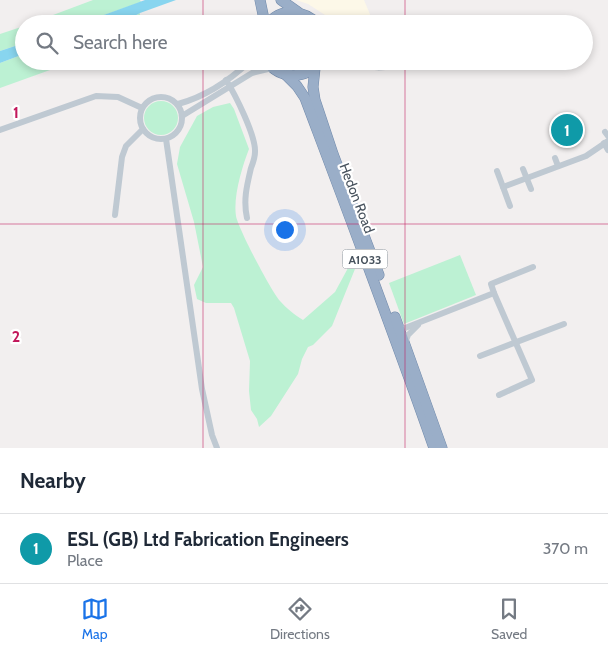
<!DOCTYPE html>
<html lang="en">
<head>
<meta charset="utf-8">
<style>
  body { margin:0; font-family:Cabin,sans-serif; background:#f2f2f3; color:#1f2937 }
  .you { position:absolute; left:284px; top:229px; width:18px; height:18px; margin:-12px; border:4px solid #fff; border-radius:50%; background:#1a73e8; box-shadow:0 0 0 8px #1a73e833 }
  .badge { display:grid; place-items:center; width:32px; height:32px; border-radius:50%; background:#1a73e8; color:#fff; font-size:16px; font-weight:700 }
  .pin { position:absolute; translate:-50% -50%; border:2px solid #fff; box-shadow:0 1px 5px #0006 }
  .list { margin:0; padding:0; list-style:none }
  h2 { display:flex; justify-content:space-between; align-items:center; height:65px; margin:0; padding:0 20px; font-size:21px }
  h2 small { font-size:16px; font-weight:400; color:#747a83 }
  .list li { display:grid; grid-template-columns:32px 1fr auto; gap:15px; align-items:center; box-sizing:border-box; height:70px; padding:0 20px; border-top:1px solid #e0e1e3 }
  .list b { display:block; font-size:19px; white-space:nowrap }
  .list p { margin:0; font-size:16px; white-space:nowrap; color:#747a83 }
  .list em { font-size:16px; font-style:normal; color:#747a83 }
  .icon { flex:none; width:28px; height:28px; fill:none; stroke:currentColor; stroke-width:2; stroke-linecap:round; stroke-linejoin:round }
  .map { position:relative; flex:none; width:608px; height:448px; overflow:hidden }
  .search { position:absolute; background:#fff; box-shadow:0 2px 8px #0003; left:15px; right:15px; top:15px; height:55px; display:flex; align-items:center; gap:12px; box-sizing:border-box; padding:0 18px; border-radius:28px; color:#747a83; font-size:19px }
  .sheet { height:135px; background:#fff }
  nav { display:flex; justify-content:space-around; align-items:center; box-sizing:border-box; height:70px; border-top:1px solid #e0e1e3; background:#fff; font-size:14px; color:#747a83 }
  nav a { display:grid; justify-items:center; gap:2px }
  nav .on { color:#1a73e8 }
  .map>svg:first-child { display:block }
</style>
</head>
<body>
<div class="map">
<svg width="608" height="448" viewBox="0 0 608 448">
  <rect width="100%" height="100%" fill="#f2efef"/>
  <!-- commercial -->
  <path fill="#fdf8e8" d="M296,0h68l10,24h-43l-6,-9 -17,-11z"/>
  <!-- green -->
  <g fill="#bcf1d3">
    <path d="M93,0h47l1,2 -62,22h-50z"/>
    <path d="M140,13v11h-27l16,-5z"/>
    <path d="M291,18l9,1 10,5h-33z"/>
    <path d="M24,26v17l-24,8v-17z"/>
    <path d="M24,54v7h51l-75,27v-25z"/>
    <path d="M274,61h38c-11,11 -26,11 -38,0z"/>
    <circle cx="161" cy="118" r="17"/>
    <path d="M230,103l4,6 15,40c-7,18 -16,48 -13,67 2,12 35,75 44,85 6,7 15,14 23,19l32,-28 19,-35 3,7 -25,62 -19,19 -5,2 -6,12 -4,15 -27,42 -12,11 -2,-8 -6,-9 -2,-19 1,-30 -16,-53 -3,-5h-25l-9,-4 -3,-14 9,-18 -9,-45 -17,-58 3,-17 17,-31 16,-9z"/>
    <path d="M460,255l16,40 -72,29 -15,-41z"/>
  </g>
  <!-- water -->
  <g fill="#88d5ef">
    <path d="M145,0h31l-36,13 -11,6 -16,5h-34z"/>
    <path d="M24,43v11l-24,9v-12z"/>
  </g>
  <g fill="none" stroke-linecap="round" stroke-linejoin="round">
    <defs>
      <g id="trunk">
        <path d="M260,0l5,24"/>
        <path d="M281,0l17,12"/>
        <path d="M268,24c13,-17 36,-14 50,0"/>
        <path d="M266,61c14,18 40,20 53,0"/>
        <path d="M315,68l-2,19 2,13 18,54 46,121"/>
        <path d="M286,75l11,11 8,12c44,117 88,233 129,350"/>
        <path d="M395,317l47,131"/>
      </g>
    </defs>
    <!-- trunk casing -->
    <use href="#trunk" stroke="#718aab" stroke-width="11"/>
    <!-- minor -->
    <g stroke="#bfc9d2" stroke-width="6">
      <path d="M349,61c20,8 37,9 58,0"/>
      <path d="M226,80c9,14 30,56 29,72 0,5 -2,11 -4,16 -4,17 -8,32 -4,50"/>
      <circle cx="161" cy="118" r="21"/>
      <path d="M178,104c26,-7 52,-24 72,-43"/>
      <path d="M182,116l70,-43 20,-5"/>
      <path d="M0,130l96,-34 22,1 24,11"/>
      <path d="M605,132l3,4"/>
      <path d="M166,139l36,250 10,46 5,13"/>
      <path d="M604,143l4,7"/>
      <path d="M555,158l3,8"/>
      <path d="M523,169l8,20"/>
      <path d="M497,171l6,16 83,-31 22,-15"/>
      <path d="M503,187l7,19"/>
      <path d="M115,215l7,-58 4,-11 17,-17"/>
      <path d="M494,293l38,87 -33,15"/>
      <path d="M400,330l94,-37 -3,-9 42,-17"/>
      <path d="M405,343l3,-8 10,-10"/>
      <path d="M480,356l84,-32"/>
    </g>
    <!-- trunk -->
    <use href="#trunk" stroke="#9aaec8" stroke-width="10"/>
  </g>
  <!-- grid -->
  <path fill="none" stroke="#c2185b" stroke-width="1" stroke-opacity="0.55" d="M203,0v24M405,0v24M203,61v387M405,61v387M0,224h608"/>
  <g text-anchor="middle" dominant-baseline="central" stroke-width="4.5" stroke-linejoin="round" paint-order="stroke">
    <!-- shield labels -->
    <rect fill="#fff" stroke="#7e868e" stroke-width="1" x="342.5" y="249.5" width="45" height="19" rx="4"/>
    <g font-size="12" font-weight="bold" fill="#47525d">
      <text x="365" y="259">A1033</text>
    </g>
    <!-- street labels -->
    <g font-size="14" fill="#47525d" stroke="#fff">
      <text transform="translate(357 198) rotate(69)">Hedon Road</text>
    </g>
  </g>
  <g font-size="16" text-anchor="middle" font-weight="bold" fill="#c2185b" stroke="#fff" stroke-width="4.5" stroke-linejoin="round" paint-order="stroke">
    <text x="16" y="118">1</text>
    <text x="16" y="342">2</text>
  </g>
</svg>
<div class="you"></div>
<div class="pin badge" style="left:567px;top:130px;background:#0f9aa8">1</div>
<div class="search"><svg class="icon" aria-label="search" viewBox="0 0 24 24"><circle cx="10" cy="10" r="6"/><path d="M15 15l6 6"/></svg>Search here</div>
</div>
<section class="sheet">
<h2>Nearby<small></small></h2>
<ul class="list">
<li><span class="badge" style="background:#0f9aa8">1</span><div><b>ESL (GB) Ltd Fabrication Engineers</b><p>Place</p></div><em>370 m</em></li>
</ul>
</section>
<nav>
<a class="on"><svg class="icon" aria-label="map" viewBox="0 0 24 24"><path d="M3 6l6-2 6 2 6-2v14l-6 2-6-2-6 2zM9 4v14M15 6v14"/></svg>Map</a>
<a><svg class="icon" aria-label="directions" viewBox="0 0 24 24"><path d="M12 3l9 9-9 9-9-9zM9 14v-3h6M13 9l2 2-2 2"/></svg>Directions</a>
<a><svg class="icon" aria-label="saved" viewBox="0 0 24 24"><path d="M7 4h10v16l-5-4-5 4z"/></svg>Saved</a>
</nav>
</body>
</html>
